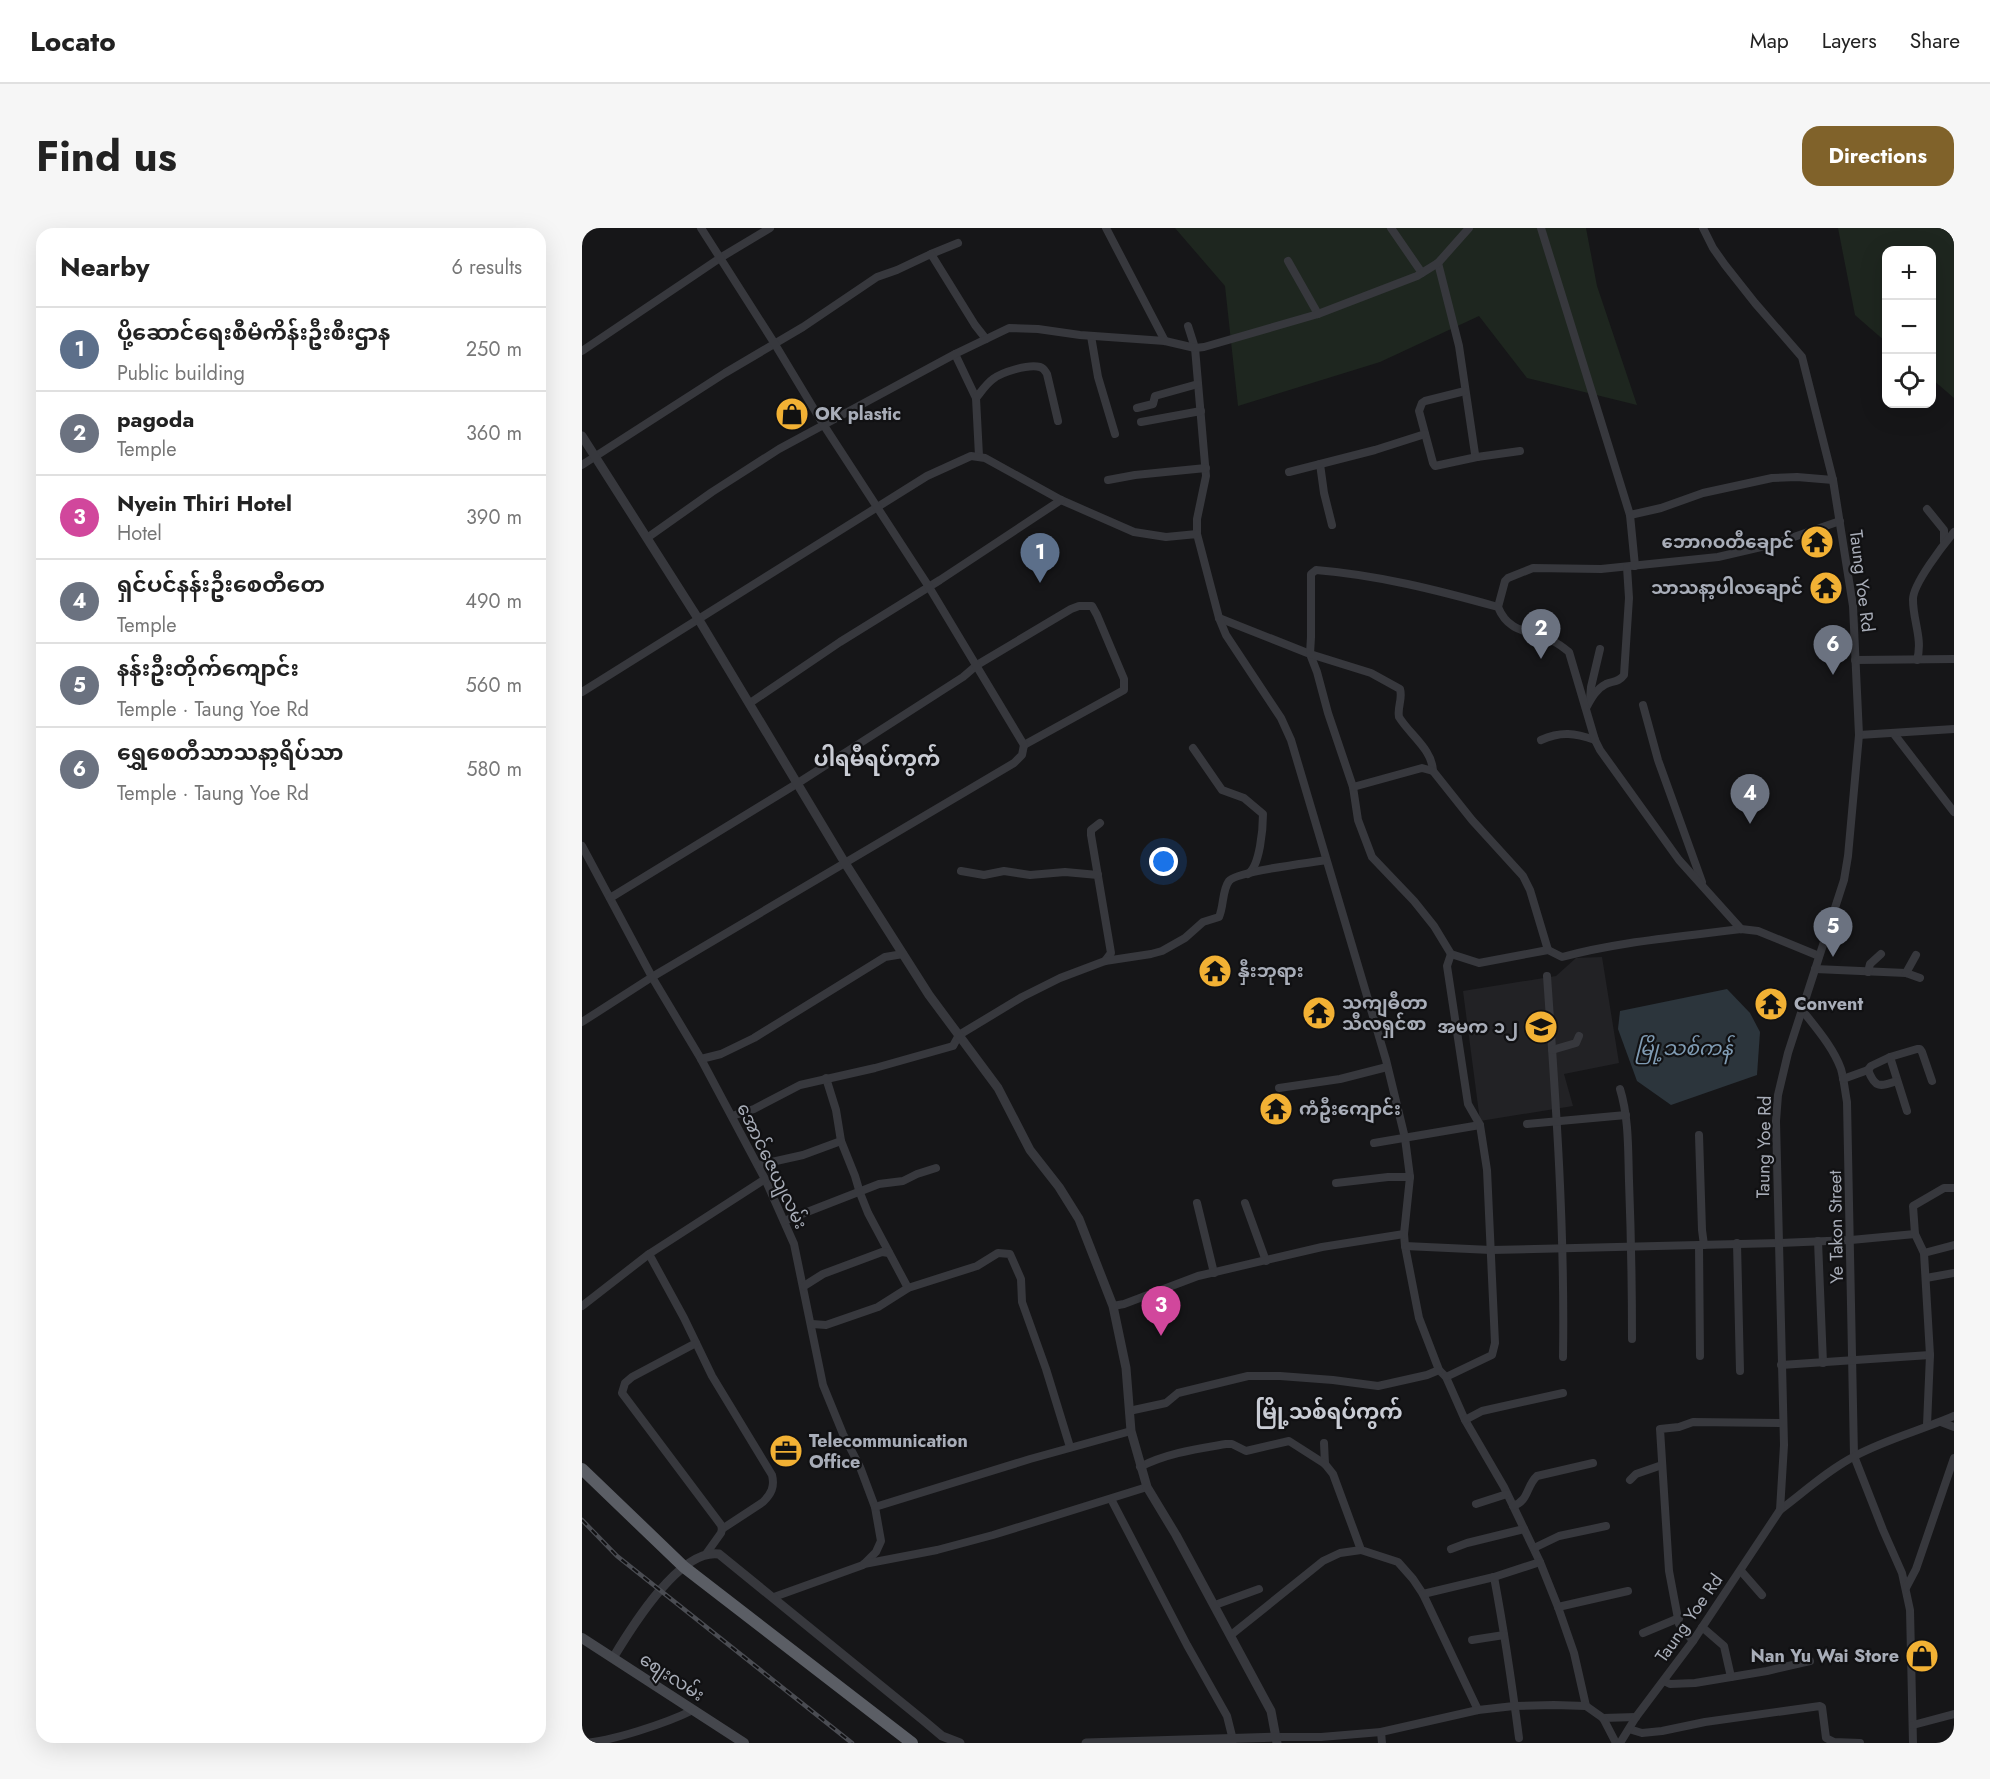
<!DOCTYPE html>
<html lang="en">
<head>
<meta charset="utf-8">
<style>
  body { margin:0; font-family:Jost,"Noto Sans Myanmar",sans-serif; background:#f6f6f6; color:#222 }
  .controls { position:absolute; right:18px; top:18px; display:grid; overflow:hidden; border-radius:12px; box-shadow:0 6px 24px #0002 }
  .controls button { width:54px; height:54px; display:grid; place-items:center; padding:0; border:0; border-bottom:2px solid #e0e0e0; background:#fff; color:#222; font:30px sans-serif }
  .you { position:absolute; left:582px; top:634px; width:21px; height:21px; margin:-15px; border:4px solid #fff; border-radius:50%; background:#1a73e8; box-shadow:0 0 0 9px #1a73e833 }
  .badge { display:grid; place-items:center; width:39px; height:39px; border-radius:50%; background:#80622a; color:#fff; font-size:20px; font-weight:700 }
  .pin { position:absolute; translate:-50% -50px; filter:drop-shadow(0 2px 3px #0008) }
  .pin::after { content:''; position:absolute; top:32px; width:21px; height:18px; background:inherit; clip-path:polygon(0 0,100% 0,50% 100%) }
  .list { margin:0; padding:0; list-style:none }
  h2 { display:flex; justify-content:space-between; align-items:center; height:78px; margin:0; padding:0 24px; font-size:26px }
  h2 small { font-size:20px; font-weight:400; color:#767676 }
  .list li { display:grid; grid-template-columns:39px 1fr auto; gap:18px; align-items:center; box-sizing:border-box; height:84px; padding:0 24px; border-top:2px solid #e0e0e0 }
  .list b { display:block; font-size:22px; white-space:nowrap }
  .list p { margin:0; font-size:20px; white-space:nowrap; color:#767676 }
  .list em { font-size:20px; font-style:normal; color:#767676 }
  .icon { flex:none; width:33px; height:33px; fill:none; stroke:currentColor; stroke-width:2; stroke-linecap:round; stroke-linejoin:round }
  .map { position:relative; flex:none; width:1372px; height:1515px; overflow:hidden; border-radius:18px }
  header { display:flex; align-items:center; gap:36px; box-sizing:border-box; height:84px; padding:0 30px; background:#fff; border-bottom:2px solid #e0e0e0 }
  header strong { font-size:28px }
  nav { display:flex; gap:33px; margin-inline-start:auto; font-size:21px }
  .intro { display:flex; align-items:center; justify-content:space-between; box-sizing:border-box; height:144px; padding:0 36px }
  h1 { margin:0; font-size:42px }
  .button { padding:15px 27px; border-radius:18px; background:#80622a; color:#fff; font-size:21px; font-weight:700 }
  main { display:flex; gap:36px; padding:0 36px }
  aside { flex:1; background:#fff; border-radius:18px; box-shadow:0 6px 24px #0002 }
  .map>svg:first-child { display:block }
</style>
</head>
<body>
<header>
<strong>Locato</strong>
<nav><a>Map</a><a>Layers</a><a>Share</a></nav>
</header>
<div class="intro"><h1>Find us</h1><a class="button">Directions</a></div>
<main>
<aside>
<h2>Nearby<small>6 results</small></h2>
<ul class="list">
<li><span class="badge" style="background:#5c6f8a">1</span><div><b>ပို့ဆောင်ရေးစီမံကိန်းဦးစီးဌာန</b><p>Public building</p></div><em>250 m</em></li>
<li><span class="badge" style="background:#6b7280">2</span><div><b>pagoda</b><p>Temple</p></div><em>360 m</em></li>
<li><span class="badge" style="background:#d1479c">3</span><div><b>Nyein Thiri Hotel</b><p>Hotel</p></div><em>390 m</em></li>
<li><span class="badge" style="background:#6b7280">4</span><div><b>ရှင်ပင်နန်းဦးစေတီတေ</b><p>Temple</p></div><em>490 m</em></li>
<li><span class="badge" style="background:#6b7280">5</span><div><b>နန်းဦးတိုက်ကျောင်း</b><p>Temple · Taung Yoe Rd</p></div><em>560 m</em></li>
<li><span class="badge" style="background:#6b7280">6</span><div><b>ရွှေစေတီသာသနာ့ရိပ်သာ</b><p>Temple · Taung Yoe Rd</p></div><em>580 m</em></li>
</ul>
</aside>
<div class="map">
<svg width="1372" height="1515" viewBox="0 0 1372 1515">
  <rect width="100%" height="100%" fill="#161618"/>
  <!-- built -->
  <path fill="#222225" d="M1020,729l17,106 -55,11 9,32 -93,15 -17,-130 93,-15 20,-18z"/>
  <!-- green -->
  <g fill="#1e261f">
    <path d="M593,0h411l11,58 40,119 -110,-27 -48,-62 -99,46 -142,44 -13,-120z"/>
    <path d="M1256,0h116v170l-22,-19v-129h-46v92l-31,-27z"/>
  </g>
  <!-- water -->
  <path fill="#2c353c" d="M1145,761l23,24 10,19 -3,43 -86,30 -34,-24 -19,-52 2,-18z"/>
  <g fill="none" stroke-linecap="round" stroke-linejoin="round">
    <!-- minor -->
    <g stroke="#37383d" stroke-width="8">
      <path d="M524,0l59,113"/>
      <path d="M809,0l31,45"/>
      <path d="M959,0l89,287"/>
      <path d="M349,26l27,-11"/>
      <path d="M706,33l30,53"/>
      <path d="M856,35l21,83 16,108 2,3 43,-6"/>
      <path d="M606,98l7,22 11,128 -9,43v15"/>
      <path d="M509,108l7,41 17,57"/>
      <path d="M0,123l138,-93 50,-30"/>
      <path d="M373,126l21,44"/>
      <path d="M883,163l-40,10 -3,2 -3,8 14,52 2,3 42,-9"/>
      <path d="M555,180l16,-4 2,-8 43,-12"/>
      <path d="M559,194l60,-11"/>
      <path d="M397,228l-3,-58c5,-6 10,-14 17,-19 9,-7 35,-15 47,-12 4,1 5,4 7,7l11,47"/>
      <path d="M738,236l4,29 8,32"/>
      <path d="M0,237l143,-92 78,-46 74,-50 20,-7 34,-16 44,71 11,14"/>
      <path d="M707,244l86,-22 50,-16"/>
      <path d="M526,252l27,-5 71,-7"/>
      <path d="M1345,281l17,21v12"/>
      <path d="M65,310l65,-46 67,-43 176,-95 54,-26 29,1 42,6 85,6 30,7 9,-1 114,-33 99,-38 21,-13 31,-35"/>
      <path d="M1053,338l-5,-51 31,-7 42,-15 69,-15 25,-1 36,3"/>
      <path d="M916,379l7,-26 3,-3 25,-10 68,1 117,-12 56,-13 66,-23"/>
      <path d="M637,390l91,36 7,18 11,41 25,74 5,33 14,37 42,44 20,25 17,28 28,9 69,-13 14,7c59,-16 119,-20 179,-28l17,2 61,25"/>
      <path d="M1273,432l99,-1"/>
      <path d="M1335,432c6,-21 -4,-39 -4,-60 -1,-15 31,-56 41,-68"/>
      <path d="M0,464l345,-216 44,-20 14,2 76,42 73,32 32,5 31,-3 22,84 7,17 55,83 10,22 95,320 19,78 5,39 -6,57 1,12 14,72 20,52 7,7 19,43 39,67 36,75 18,45 16,46 12,53"/>
      <path d="M1008,471l1,-12 9,-38"/>
      <path d="M168,475l90,-61 100,-62 121,-80"/>
      <path d="M1061,477l15,55 44,122"/>
      <path d="M1004,480c5,-9 10,-19 20,-24 7,-3 13,-2 18,-9l5,-77 -2,-31"/>
      <path d="M1312,506l60,78"/>
      <path d="M1277,507l95,-6"/>
      <path d="M959,512c20,-9 34,-7 54,0"/>
      <path d="M611,520l29,42 22,8 19,16c0,14 -3,52 -15,60"/>
      <path d="M851,543c-1,-22 -23,-36 -34,-54 -2,-10 4,-18 1,-28l-29,-16 -61,-19 1,-17v-63l5,-4c62,5 121,20 182,37 11,27 32,23 55,34 6,3 11,7 16,11l26,88 5,10 79,110 62,69"/>
      <path d="M771,559l69,-19 11,3 39,49 51,56 7,14 18,60"/>
      <path d="M518,595l-9,7v5l20,118 -6,8"/>
      <path d="M0,618l70,131 49,82 64,120 29,65 29,141 20,49 17,33 15,40 6,34 -5,11 -13,13 -89,32"/>
      <path d="M379,643l23,4 20,-4 26,4 35,-3 33,3"/>
      <path d="M28,670l188,-115 165,-106 14,-12 94,-56 8,-3h13l5,9 27,64v11l-100,55"/>
      <path d="M1233,741l91,4 14,5"/>
      <path d="M1286,744l2,-8 11,-10"/>
      <path d="M1324,745l10,-18"/>
      <path d="M965,748c9,127 18,254 16,381"/>
      <path d="M1220,782c14,18 31,37 39,59 3,11 4,22 6,33l7,354 29,74 19,43 8,37 3,133"/>
      <path d="M0,794l70,-45 362,-214 8,-8 2,-10 -95,-158 -106,-163 -50,-83 -72,-113"/>
      <path d="M970,822l24,-7 3,-7"/>
      <path d="M1308,829l17,54"/>
      <path d="M119,831l20,-5 33,-16 131,-81 18,-3"/>
      <path d="M1286,842c7,18 11,17 29,11"/>
      <path d="M244,850l10,32 5,31 14,35 5,17 8,20 40,75"/>
      <path d="M1261,851l25,-9 3,-4 19,-9 27,-8h3l2,3 10,29"/>
      <path d="M697,860l61,-9 47,-12"/>
      <path d="M1038,861c9,29 8,61 9,92 2,52 3,105 3,158"/>
      <path d="M150,888l22,-7 46,-24 75,-17 78,-22 6,-11 63,-38 38,-19 45,-17 46,-7 11,-3 23,-13 18,-16 16,-5c5,-11 3,-27 10,-36 8,-10 81,-18 97,-21"/>
      <path d="M945,896l99,-9"/>
      <path d="M1117,907l3,95 2,15"/>
      <path d="M792,915l106,-18"/>
      <path d="M176,937l45,-10 38,-14"/>
      <path d="M754,955l52,-6h22"/>
      <path d="M615,975l17,70"/>
      <path d="M663,975l21,58"/>
      <path d="M202,993l95,-37 24,-3 14,-7 19,-6"/>
      <path d="M1236,1013l5,122"/>
      <path d="M1155,1015l3,128"/>
      <path d="M1117,1017l1,111"/>
      <path d="M823,1018l86,4 289,-7 71,-3 64,-6"/>
      <path d="M1342,1025l-9,-19 -2,-28 31,-18h10"/>
      <path d="M67,1026l35,64 28,58 60,99c3,12 -1,19 -9,27l-41,27"/>
      <path d="M1344,1050l28,-5"/>
      <path d="M222,1058l19,-12 59,-22 7,1"/>
      <path d="M0,1078l67,-52 116,-75"/>
      <path d="M531,1078l11,-2 74,-28 124,-29 82,-13"/>
      <path d="M230,1096l14,1 52,-18 30,-19 69,-22 21,-13 12,1 11,25 1,23 24,67 24,78"/>
      <path d="M114,1115l-64,34 -7,6 -3,10 99,132 1,4 -1,4 -15,21"/>
      <path d="M1199,1137l149,-10"/>
      <path d="M864,1149l46,-22 3,-12 -8,-173 -7,-45 -12,-21 -21,-138 4,-12"/>
      <path d="M547,1183l37,-8 12,-10 70,-17h32l53,4 45,6 49,-11 12,-5"/>
      <path d="M883,1192l17,-9 81,-18"/>
      <path d="M1359,1194l13,5"/>
      <path d="M1345,1197l3,-70 -6,-102 30,-8"/>
      <path d="M742,1215l1,21"/>
      <path d="M558,1239c27,-14 57,-18 86,-23h6l14,7 43,-10 36,23 8,10 28,76 37,12 15,17 10,15 55,116"/>
      <path d="M1048,1252l6,-6 26,-9"/>
      <path d="M529,1271l76,146 40,71 6,24"/>
      <path d="M894,1276l31,-10"/>
      <path d="M931,1278c16,-5 13,-20 24,-30l56,-13"/>
      <path d="M293,1279l155,-48 101,-28"/>
      <path d="M1198,1282c24,-18 48,-40 75,-54 32,-17 67,-26 99,-40"/>
      <path d="M952,1320l25,-12 47,-10"/>
      <path d="M869,1321l16,-6 57,-14"/>
      <path d="M282,1336l73,-14 56,-15 154,-48"/>
      <path d="M1159,1343l21,24"/>
      <path d="M912,1349c10,53 18,107 25,161"/>
      <path d="M1324,1360l10,-19 38,-111"/>
      <path d="M841,1366l71,-17 46,-15"/>
      <path d="M633,1377l44,-16"/>
      <path d="M976,1379l70,-16"/>
      <path d="M1120,1399l22,19 7,31"/>
      <path d="M1061,1405l36,-15"/>
      <path d="M649,1407l92,-74 17,-8 21,-3"/>
      <path d="M890,1412l32,-5"/>
      <path d="M1111,1413l-14,-17 -10,-53 -9,-142 19,-2 14,-5 90,1"/>
      <path d="M1082,1453l6,3 25,-1 72,-12 43,-10"/>
      <path d="M1021,1490l33,-1"/>
      <path d="M1331,1497l41,-11"/>
      <path d="M1047,1501l13,4 20,-2 43,-9 115,-16 2,1 4,31 8,4 26,1"/>
      <path d="M799,1504l1,11"/>
      <path d="M695,1509h44l60,-5 97,-22 36,-4 40,-1 32,1 17,12 13,25"/>
      <path d="M0,1515c28,-1 85,-20 111,-33"/>
      <path d="M1038,1515l16,-26 57,-76 87,-131 4,-65 -8,-324 2,-26 10,-42 56,-173 4,-24 11,-121 -6,-129 -20,-126 -31,-123 -47,-54 -30,-38 -12,-17 -10,-20"/>
    </g>
    <!-- tertiary -->
    <g stroke="#37383d" stroke-width="9">
      <path d="M0,208l117,184 146,243 84,132 69,93 32,62 29,37 20,32 34,87 13,62 5,63 16,56 29,48 95,176 6,32"/>
      <path d="M31,1430c18,-30 67,-110 106,-104l204,166 19,16 18,7"/>
      <path d="M504,1515l191,-6"/>
    </g>
    <!-- secondary -->
    <path stroke="#45474d" stroke-width="10" d="M0,1410l162,105"/>
    <!-- trunk -->
    <path stroke="#5b5e65" stroke-width="12" d="M0,1241l102,98 228,176"/>
    <defs>
      <path id="rail" d="M0,1292l35,36 235,187"/>
    </defs>
    <!-- rail casing -->
    <use href="#rail" stroke="#4a4c52" stroke-width="4.5"/>
    <!-- rail -->
    <use href="#rail" stroke="#111113" stroke-width="2" stroke-dasharray="7" stroke-linecap="butt"/>
  </g>
  <!-- icons -->
  <defs>
    <symbol id="shop-disc" viewBox="-11 -11 22 22"><circle r="9.5" fill="#f2b134" stroke="#111113"/><path d="M-5-2.5h2.3a2.7 3.5 0 0 1 5.4 0H5L5.5 6h-11ZM-1.5-2.5h3a1.5 2.3 0 0 0-3 0Z" fill="#111"/></symbol>
    <symbol id="temple-disc" viewBox="-11 -11 22 22"><circle r="9.5" fill="#f2b134" stroke="#111113"/><path d="M0-6L5-2H3V0L6.5 2.5H4V6H1.5V3h-3V6H-4V2.5H-6.5L-3 0V-2H-5Z" fill="#111"/></symbol>
    <symbol id="school-disc" viewBox="-11 -11 22 22"><circle r="9.5" fill="#f2b134" stroke="#111113"/><path d="M0-5L7-2L0 1L-7-2ZM-4 1L0 2.5L4 1V4Q0 6-4 4Z" fill="#111"/></symbol>
    <symbol id="office-disc" viewBox="-11 -11 22 22"><circle r="9.5" fill="#f2b134" stroke="#111113"/><path d="M-6-3h4V-5.5h4V-3h4V5H-6ZM-1-4.5V-3h2v-1.5ZM-6 0V1H6V0Z" fill="#111"/></symbol>
  </defs>
  <g fill-rule="evenodd">
    <use href="#shop-disc" x="191" y="167" width="38" height="38"/>
    <use href="#temple-disc" x="1216" y="295" width="38" height="38"/>
    <use href="#temple-disc" x="1225" y="341" width="38" height="38"/>
    <use href="#temple-disc" x="614" y="724" width="38" height="38"/>
    <use href="#temple-disc" x="1170" y="757" width="38" height="38"/>
    <use href="#temple-disc" x="718" y="766" width="38" height="38"/>
    <use href="#school-disc" x="940" y="780" width="38" height="38"/>
    <use href="#temple-disc" x="675" y="862" width="38" height="38"/>
    <use href="#office-disc" x="185" y="1204" width="38" height="38"/>
    <use href="#shop-disc" x="1321" y="1409" width="38" height="38"/>
  </g>
  <g text-anchor="middle" dominant-baseline="central" stroke-width="4.5" stroke-linejoin="round" paint-order="stroke">
    <!-- poi labels -->
    <g font-size="18" font-weight="bold" fill="#a8adb8" stroke="#111113" text-anchor="start">
      <text x="233" y="186">OK plastic</text>
      <text x="1212" y="314" text-anchor="end">ဘောဂဝတီချောင်</text>
      <text x="1221" y="360" text-anchor="end">သာသနာ့ပါလချောင်</text>
      <text x="656" y="743">နှီးဘုရား</text>
      <text x="760" y="775">သကျဓီတာ<tspan x="760" dy="21">သီလရှင်စာ</tspan></text>
      <text x="1212" y="776">Convent</text>
      <text x="936" y="799" text-anchor="end">အမက ၁၂</text>
      <text x="717" y="881">ကံဦးကျောင်း</text>
      <text x="227" y="1213">Telecommunication<tspan x="227" dy="21">Office</tspan></text>
      <text x="1317" y="1428" text-anchor="end">Nan Yu Wai Store</text>
    </g>
    <!-- street labels -->
    <g font-size="18" fill="#a8adb8" stroke="#111113">
      <text transform="translate(1280 353) rotate(83)">Taung Yoe Rd</text>
      <text transform="translate(1182 919) rotate(-89)">Taung Yoe Rd</text>
      <text transform="translate(190 938) rotate(64)">အောင်ဇေယျလမ်း</text>
      <text transform="translate(1254 999) rotate(-91)">Ye Takon Street</text>
      <text transform="translate(1107 1390) rotate(-55)">Taung Yoe Rd</text>
      <text transform="translate(90 1449) rotate(33)">စျေးလမ်း</text>
    </g>
    <!-- water labels -->
    <g font-size="20" font-style="italic" fill="#7f9bb3" stroke="#111113">
      <text x="1102" y="820">မြို့သစ်ကန်</text>
    </g>
    <!-- quarter labels -->
    <g font-size="21" font-weight="bold" fill="#c9ccd4" stroke="#111113">
      <text x="295" y="531">ပါရမီရပ်ကွက်</text>
      <text x="747" y="1184">မြို့သစ်ရပ်ကွက်</text>
    </g>
  </g>
</svg>
<div class="controls">
<button>+</button>
<button>−</button>
<button><svg class="icon" aria-label="locate" viewBox="0 0 24 24"><circle cx="12" cy="12" r="6"/><path d="M12 2v4M12 18v4M2 12h4M18 12h4"/></svg></button>
</div>
<div class="you"></div>
<div class="pin badge" style="left:458px;top:355px;background:#5c6f8a">1</div>
<div class="pin badge" style="left:959px;top:431px;background:#6b7280">2</div>
<div class="pin badge" style="left:579px;top:1108px;background:#d1479c">3</div>
<div class="pin badge" style="left:1168px;top:596px;background:#6b7280">4</div>
<div class="pin badge" style="left:1251px;top:729px;background:#6b7280">5</div>
<div class="pin badge" style="left:1251px;top:447px;background:#6b7280">6</div>
</div>
</main>
</body>
</html>
